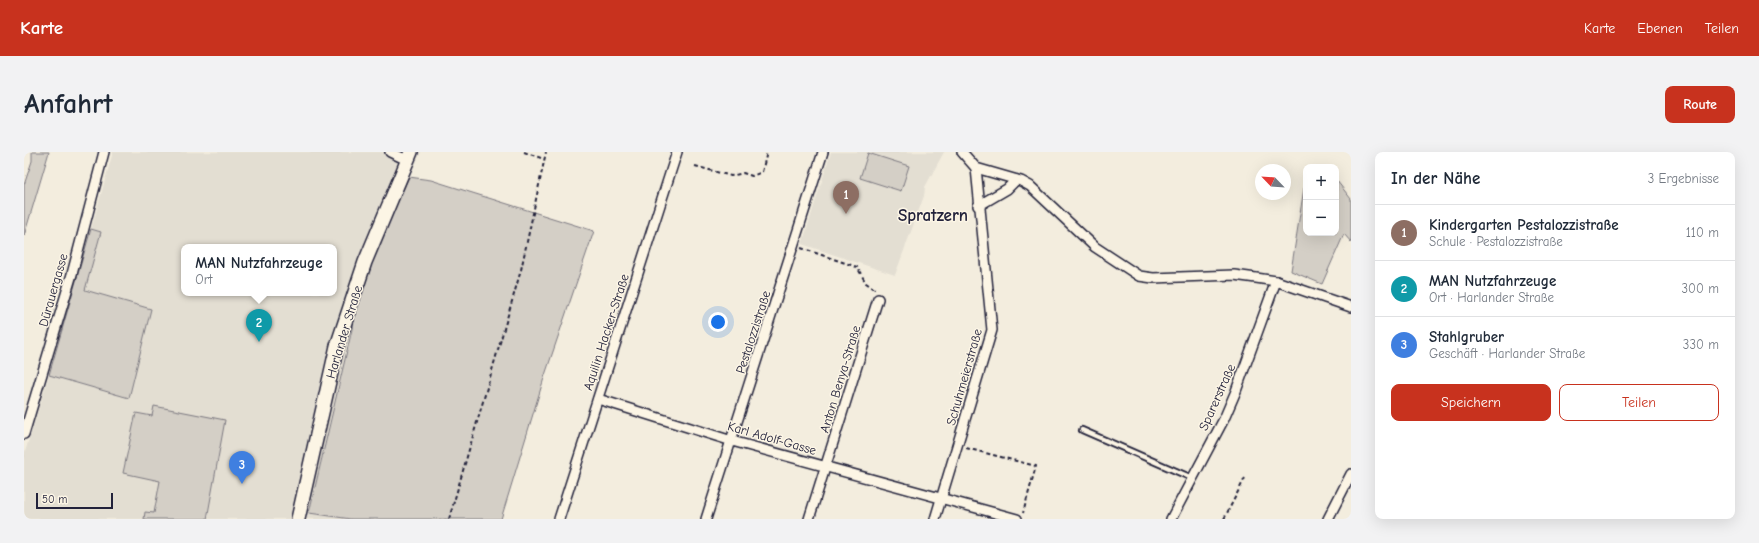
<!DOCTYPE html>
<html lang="de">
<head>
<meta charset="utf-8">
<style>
  body { margin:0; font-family:"Comic Neue",sans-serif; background:#f2f2f3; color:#1f2937 }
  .controls { position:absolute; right:12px; top:12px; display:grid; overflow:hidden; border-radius:8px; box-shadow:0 4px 16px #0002 }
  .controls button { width:36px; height:36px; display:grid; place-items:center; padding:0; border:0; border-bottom:1px solid #e0e1e3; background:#fff; color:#1f2937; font:20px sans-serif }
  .compass { position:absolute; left:1231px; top:12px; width:36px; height:36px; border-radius:50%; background:#fff; box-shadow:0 4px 16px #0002; rotate:295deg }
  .scale { position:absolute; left:12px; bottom:10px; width:77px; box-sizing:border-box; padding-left:4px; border:2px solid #22223b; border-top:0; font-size:11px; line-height:14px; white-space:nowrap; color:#22223b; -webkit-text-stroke:3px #fcf5e5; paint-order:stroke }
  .you { position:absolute; left:694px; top:170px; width:14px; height:14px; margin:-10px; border:3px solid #fff; border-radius:50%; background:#1a73e8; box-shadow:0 0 0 6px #1a73e833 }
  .badge { display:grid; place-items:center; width:26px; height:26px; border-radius:50%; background:#c8321e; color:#fff; font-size:13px; font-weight:700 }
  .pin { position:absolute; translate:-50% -33px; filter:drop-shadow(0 1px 2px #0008) }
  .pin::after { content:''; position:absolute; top:21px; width:14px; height:12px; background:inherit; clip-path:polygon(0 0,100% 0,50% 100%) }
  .popup { position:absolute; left:157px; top:92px; width:156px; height:52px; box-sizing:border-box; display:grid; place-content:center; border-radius:8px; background:#fff; filter:drop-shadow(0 1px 3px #0005); font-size:13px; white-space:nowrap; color:#747a83 }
  .popup b { font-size:15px; color:#1f2937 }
  .popup::after { content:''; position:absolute; left:50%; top:100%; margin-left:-8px; border:8px solid transparent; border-top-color:#fff }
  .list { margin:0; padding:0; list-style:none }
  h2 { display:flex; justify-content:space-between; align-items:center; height:52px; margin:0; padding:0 16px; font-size:17px }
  h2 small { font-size:13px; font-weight:400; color:#747a83 }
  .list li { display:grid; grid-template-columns:26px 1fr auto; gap:12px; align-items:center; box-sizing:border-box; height:56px; padding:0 16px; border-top:1px solid #e0e1e3 }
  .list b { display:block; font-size:15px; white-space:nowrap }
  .list p { margin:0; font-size:13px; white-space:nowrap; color:#747a83 }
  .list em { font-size:13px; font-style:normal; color:#747a83 }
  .actions { display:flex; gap:8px; padding:12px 16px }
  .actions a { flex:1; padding:9px 0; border:1px solid #c8321e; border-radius:8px; text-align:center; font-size:14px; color:#c8321e }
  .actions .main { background:#c8321e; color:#fff }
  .map { position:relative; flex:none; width:1327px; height:367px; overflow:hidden; border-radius:8px }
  header { display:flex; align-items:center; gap:24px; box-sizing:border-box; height:56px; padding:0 20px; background:#c8321e; color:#fff }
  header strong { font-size:19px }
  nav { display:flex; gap:22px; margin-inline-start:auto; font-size:14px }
  .intro { display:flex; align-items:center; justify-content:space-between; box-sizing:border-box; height:96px; padding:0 24px }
  h1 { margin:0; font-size:28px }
  .button { padding:10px 18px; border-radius:8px; background:#c8321e; color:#fff; font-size:14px; font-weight:700 }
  main { display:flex; gap:24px; padding:0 24px }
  aside { flex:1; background:#fff; border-radius:8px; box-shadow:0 4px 16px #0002 }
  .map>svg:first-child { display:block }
</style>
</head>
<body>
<header>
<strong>Karte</strong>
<nav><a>Karte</a><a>Ebenen</a><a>Teilen</a></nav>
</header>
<div class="intro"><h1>Anfahrt</h1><a class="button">Route</a></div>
<main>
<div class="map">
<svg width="1327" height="367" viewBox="0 0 1327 367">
  <rect width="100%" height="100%" fill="#f3edde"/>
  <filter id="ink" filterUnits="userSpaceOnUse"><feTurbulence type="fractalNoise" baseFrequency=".025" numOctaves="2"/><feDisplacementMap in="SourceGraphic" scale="8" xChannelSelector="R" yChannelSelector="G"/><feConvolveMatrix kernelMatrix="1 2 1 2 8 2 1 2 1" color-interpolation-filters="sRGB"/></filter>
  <g filter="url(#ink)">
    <!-- built -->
    <g fill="#e3ded2" fill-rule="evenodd">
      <path d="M89,0h308l-47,102 -17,54 -48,205 42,6h-327v-64l25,-80 80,23 22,-89 -66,-19 16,-58 -10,-3zM160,95h150v46h-150z"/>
      <path d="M807,0h113l-19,35 -1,9 -29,79 -93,-31z"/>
    </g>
    <!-- green -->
    <g fill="#d4cfc6" stroke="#7b7880">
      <path d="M8,0h17l-25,84v-51l8,-24z"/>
      <path d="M844,1l41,13 -8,25 -41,-13z"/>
      <path d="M385,25l22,3 163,51 -50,147 -43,141h-150l-42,-6 48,-205 17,-54z"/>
      <path d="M1313,29l14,18v43l-7,-8 -22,50 -31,-13 13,-83 2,1v44h30z"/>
      <path d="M67,77l10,3 -16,58 66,19 -22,89 -80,-23z"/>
      <path d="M130,254l71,14 -18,99h-63l1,-7 9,1 6,-32 -37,-8 13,-60 16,3z"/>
    </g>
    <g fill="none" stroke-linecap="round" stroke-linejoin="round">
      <defs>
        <path id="service" d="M1058,278l110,48"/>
        <g id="minor">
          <path d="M366,0l17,8"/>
          <path d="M938,0l14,16 45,13 9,5 65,61 44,29 14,2 81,-3 22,3 20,3 75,26"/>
          <path d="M954,54l29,-17 9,-9"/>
          <path d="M574,247l134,42 285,78"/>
          <path d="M0,282l48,-160 32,-122"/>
          <path d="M535,367l118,-367"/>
          <path d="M682,367l117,-367"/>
          <path d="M785,367l69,-220"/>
          <path d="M911,367l57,-189 -16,-162"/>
          <path d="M1147,367l53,-100 12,-28 40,-110"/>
          <path d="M1304,367l23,-45"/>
        </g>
        <path id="secondary" d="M274,367l39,-173 28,-84 46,-110"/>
      </defs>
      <!-- service casing -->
      <use href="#service" stroke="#22223b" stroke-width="8"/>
      <!-- minor casing -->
      <use href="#minor" stroke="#22223b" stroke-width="12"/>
      <!-- secondary casing -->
      <use href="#secondary" stroke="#22223b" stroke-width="16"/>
      <!-- path -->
      <g stroke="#22223b" stroke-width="2" stroke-dasharray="4 3" stroke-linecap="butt">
        <path d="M500,0l20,7"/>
        <path d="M671,14l36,10 12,-3 9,3 10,-4 5,-20"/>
        <path d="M777,96l56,19 9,16 10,7"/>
        <path d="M942,296l70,18 -13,47"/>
        <path d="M425,367l72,-249 25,-118"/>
        <path d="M1200,367l22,-43"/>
      </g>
      <!-- service -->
      <use href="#service" stroke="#fcf5e5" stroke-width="4.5"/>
      <!-- minor -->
      <use href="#minor" stroke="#fcf5e5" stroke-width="9"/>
      <!-- secondary -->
      <use href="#secondary" stroke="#fcf5e5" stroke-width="13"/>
    </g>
  </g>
  <g text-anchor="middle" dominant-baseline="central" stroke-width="3" stroke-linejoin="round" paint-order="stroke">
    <!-- street labels -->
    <g font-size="13" fill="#22223b" stroke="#fcf5e5">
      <text transform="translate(29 138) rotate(-74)">Dürauergasse</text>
      <text transform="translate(320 180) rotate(-73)">Harlander Straße</text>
      <text transform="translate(582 180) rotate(-72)">Aquilin Hacker-Straße</text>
      <text transform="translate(729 180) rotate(-72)">Pestalozzistraße</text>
      <text transform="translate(940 225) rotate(-74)">Schuhmeierstraße</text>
      <text transform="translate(816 227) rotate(-73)">Anton Benya-Straße</text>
      <text transform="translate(1193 245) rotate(-66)">Sparerstraße</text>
      <text transform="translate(748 286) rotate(16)">Karl Adolf-Gasse</text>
    </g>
    <!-- district labels -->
    <g font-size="17" font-weight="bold" fill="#22223b" stroke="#fcf5e5">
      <text x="909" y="63">Spratzern</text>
    </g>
  </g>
</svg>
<div class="controls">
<button>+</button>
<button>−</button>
</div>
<svg class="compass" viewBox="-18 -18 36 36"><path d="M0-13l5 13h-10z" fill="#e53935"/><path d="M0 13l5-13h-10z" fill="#747a83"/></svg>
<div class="scale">50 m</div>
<div class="you"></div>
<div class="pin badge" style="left:822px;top:62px;background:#8d6e63">1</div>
<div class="pin badge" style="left:235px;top:190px;background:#0f9aa8">2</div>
<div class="popup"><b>MAN Nutzfahrzeuge</b>Ort</div>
<div class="pin badge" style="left:218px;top:332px;background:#3f7fe0">3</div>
</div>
<aside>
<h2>In der Nähe<small>3 Ergebnisse</small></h2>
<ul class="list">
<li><span class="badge" style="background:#8d6e63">1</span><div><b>Kindergarten Pestalozzistraße</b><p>Schule · Pestalozzistraße</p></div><em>110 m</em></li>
<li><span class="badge" style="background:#0f9aa8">2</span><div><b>MAN Nutzfahrzeuge</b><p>Ort · Harlander Straße</p></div><em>300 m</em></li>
<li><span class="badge" style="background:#3f7fe0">3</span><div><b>Stahlgruber</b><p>Geschäft · Harlander Straße</p></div><em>330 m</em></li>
</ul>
<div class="actions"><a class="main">Speichern</a><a>Teilen</a></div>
</aside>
</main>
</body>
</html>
